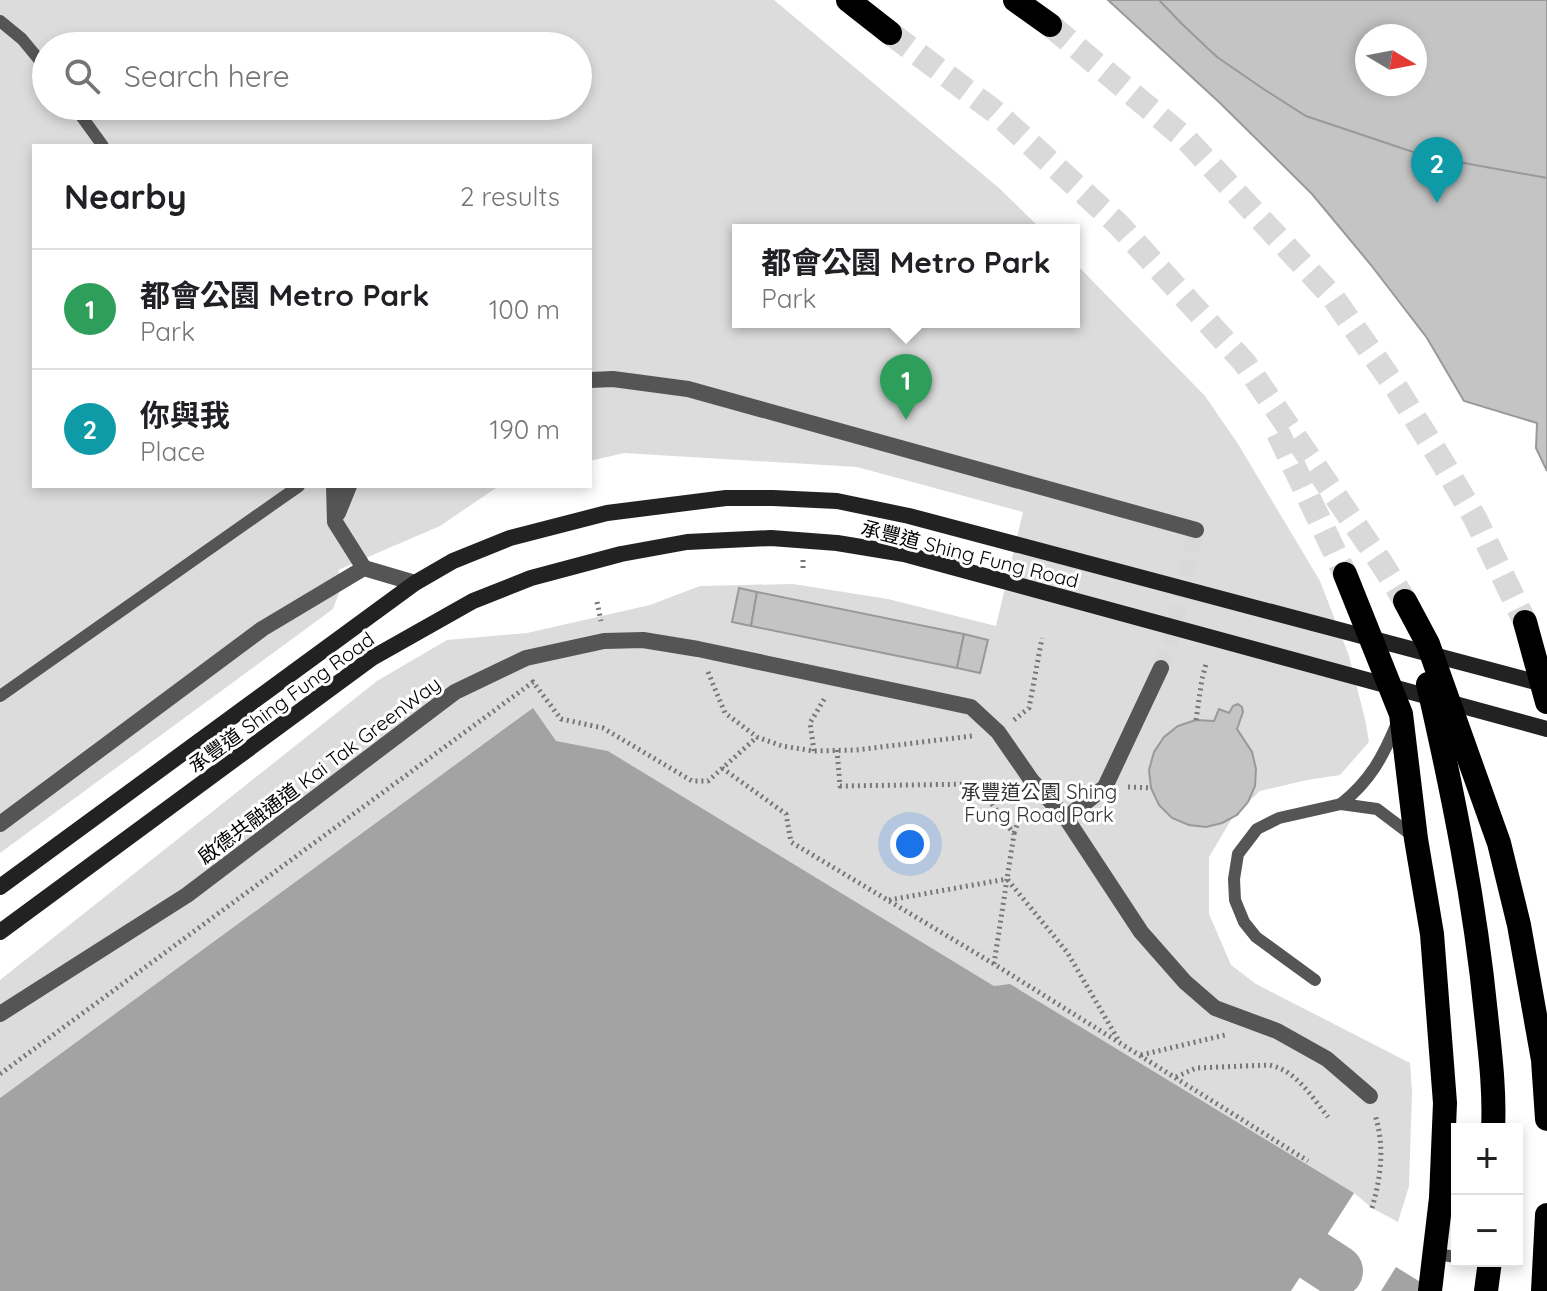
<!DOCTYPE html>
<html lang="en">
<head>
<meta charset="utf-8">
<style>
  body { margin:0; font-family:Quicksand,"Noto Sans TC",sans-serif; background:#f2f2f2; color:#202124 }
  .controls { position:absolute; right:24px; bottom:24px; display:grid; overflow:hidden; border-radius:0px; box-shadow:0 4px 12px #0003 }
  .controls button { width:72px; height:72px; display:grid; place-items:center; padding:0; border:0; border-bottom:2px solid #e0e0e0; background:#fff; color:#202124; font:40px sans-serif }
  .compass { position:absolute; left:1355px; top:24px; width:72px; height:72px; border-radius:50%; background:#fff; box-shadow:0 4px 12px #0003; rotate:100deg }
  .you { position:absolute; left:910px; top:844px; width:28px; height:28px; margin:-20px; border:6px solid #fff; border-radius:50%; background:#1a73e8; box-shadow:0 0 0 12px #1a73e833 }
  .badge { display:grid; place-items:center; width:52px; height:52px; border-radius:50%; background:#0f766e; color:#fff; font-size:26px; font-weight:700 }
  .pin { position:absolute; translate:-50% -66px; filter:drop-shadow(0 2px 4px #0008) }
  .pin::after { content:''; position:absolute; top:42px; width:28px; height:24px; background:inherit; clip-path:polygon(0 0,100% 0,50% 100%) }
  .popup { position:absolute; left:732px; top:224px; width:348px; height:104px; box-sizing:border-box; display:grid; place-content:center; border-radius:0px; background:#fff; filter:drop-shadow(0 2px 6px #0005); font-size:26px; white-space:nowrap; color:#757577 }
  .popup b { font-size:30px; color:#202124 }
  .popup::after { content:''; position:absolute; left:50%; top:100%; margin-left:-16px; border:16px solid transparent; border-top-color:#fff }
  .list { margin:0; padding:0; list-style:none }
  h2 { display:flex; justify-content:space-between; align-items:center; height:104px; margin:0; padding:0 32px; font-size:34px }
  h2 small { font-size:26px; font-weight:400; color:#757577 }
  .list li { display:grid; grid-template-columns:52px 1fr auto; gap:24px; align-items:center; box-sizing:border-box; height:120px; padding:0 32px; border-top:2px solid #e0e0e0 }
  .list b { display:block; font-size:30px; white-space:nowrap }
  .list p { margin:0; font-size:26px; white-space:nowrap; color:#757577 }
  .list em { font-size:26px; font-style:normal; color:#757577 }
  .icon { flex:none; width:44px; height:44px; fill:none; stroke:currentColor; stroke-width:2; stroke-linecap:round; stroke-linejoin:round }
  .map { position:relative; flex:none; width:1547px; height:1291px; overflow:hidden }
  .search { position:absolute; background:#fff; box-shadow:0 4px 12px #0003; left:32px; top:32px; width:560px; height:88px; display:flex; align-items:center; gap:20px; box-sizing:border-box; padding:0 28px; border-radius:44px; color:#757577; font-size:30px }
  .panel { position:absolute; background:#fff; box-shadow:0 4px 12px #0003; left:32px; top:144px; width:560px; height:344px; border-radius:0px }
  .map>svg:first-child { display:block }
</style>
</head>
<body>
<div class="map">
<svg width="1547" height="1291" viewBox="0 0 1547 1291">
  <rect width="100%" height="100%" fill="#fff"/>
  <!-- green -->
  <path fill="#dcdcdc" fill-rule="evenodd" d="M0,0h774l225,188 43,42h-304v92h336v-60l131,134 33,48 82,137 29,75 16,63 4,23 -29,33 -33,5 -47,11 -26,24 -25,42v57l22,51 25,19 154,79 2,29 -3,94 -11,36 -26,-14 -18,-15 -343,-208 -17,1 -386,-235 -52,-9 -23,-33 -533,389v-118l377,-299 70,-41 80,-7 123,-28 50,-19 93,-2 95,15 108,27 27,-114 -166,-45 -233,-14 -34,8v-315h-556v340h465l-59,40 -102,44 5,12 -10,27 -333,244zM46,46h532v60h-532z"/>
  <!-- water -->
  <g fill="#a3a3a3">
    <path d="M533,708l23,33 52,10 386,235 16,-2 344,209 -63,98h-1291v-193z"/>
    <path d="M1396,1267l39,24h-54z"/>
  </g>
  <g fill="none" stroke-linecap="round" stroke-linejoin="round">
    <!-- river -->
    <path stroke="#a3a3a3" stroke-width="52" d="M1314,1256l23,15"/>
  </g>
  <!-- building -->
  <g fill="#c4c4c4" stroke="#999" stroke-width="2" fill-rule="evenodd">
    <path d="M1108,0h439v471l-11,-23 1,-25 -73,-22 -37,-63 -56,-73 -59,-71 -92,-91zM1367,36h48v48h-48z"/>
    <path d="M1159,0h388v178l-122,-22 -119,-40 -41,-26 -48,-33 -35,-33zM1367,36h48v48h-48z"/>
    <path d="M739,588l18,4 -6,34 -19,-4z"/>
    <path d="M757,592l207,42 -7,34 -206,-42z"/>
    <path d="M964,634l24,6 -8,33 -23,-5z"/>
    <path d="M1238,704l4,3 1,5 -6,17 15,23 4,17 -1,17 -7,16 -11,13 -15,8 -16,4 -17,-2 -17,-7 -13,-13 -8,-17 -2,-18 5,-18 10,-15 14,-11 18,-6 18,1 5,-12 10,4 4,-7z"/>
  </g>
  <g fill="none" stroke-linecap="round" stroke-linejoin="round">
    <!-- street-tunnel -->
    <path stroke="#d9d9d9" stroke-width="16" stroke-dasharray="16 8" stroke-linecap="butt" d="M1161,668l9,-24 26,-114"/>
    <!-- highway-tunnel -->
    <g stroke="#d9d9d9" stroke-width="24" stroke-dasharray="24 12" stroke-linecap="butt">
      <path d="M1050,25l137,115 145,156 65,93 44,71 34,58 50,104"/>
      <path d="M890,33l104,78 124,113 126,138 138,202 23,37"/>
      <path d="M1278,433l67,141"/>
    </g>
    <!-- path -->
    <g stroke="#777" stroke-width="5" stroke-dasharray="2 4" stroke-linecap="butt">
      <path d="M803,560v12"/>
      <path d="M597,602l4,19"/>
      <path d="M708,672l17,41 32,24 25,9 32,5 42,-1 116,-14"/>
      <path d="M1014,720l15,-12 13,-70"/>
      <path d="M1196,720l6,-41 4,-15"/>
      <path d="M837,750l3,36 137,-2 37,50 -7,45 60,73 52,89"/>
      <path d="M814,751l-4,-28 16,-27"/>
      <path d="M722,768l64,46 5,28 203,122 314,197"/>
      <path d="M1128,787l23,1"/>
      <path d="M1014,833l10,-28"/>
      <path d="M889,900l118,-21 -13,85"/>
      <path d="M1141,1055l84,-20"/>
      <path d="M0,1074l533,-392 28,37 42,9 89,53h16l49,-44"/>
      <path d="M1176,1077l20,-9 73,-3c27,5 43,32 59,52"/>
      <path d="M1372,1208c9,-31 13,-62 3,-93"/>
    </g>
    <!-- lane -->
    <g stroke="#555" stroke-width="12">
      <path d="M0,21l22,18 24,29"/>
      <path d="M74,106l29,40"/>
      <path d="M0,696l299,-210"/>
      <path d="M1341,804c29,-23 42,-47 56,-81"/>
      <path d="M1315,980l-59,-43 -12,-15 -9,-22 -1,-21 4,-25 19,-25 22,-11 62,-14 36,5 37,28"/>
      <path d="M1435,1254l22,3"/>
    </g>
    <!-- street -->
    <g stroke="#555" stroke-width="16">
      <path d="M590,380l23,-1 75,10 508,141"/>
      <path d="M334,486l1,36 29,46 51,15"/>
      <path d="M338,513l11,-27"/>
      <path d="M1066,818l39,-31 56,-119"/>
      <path d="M0,824l262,-195 102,-61"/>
      <path d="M0,1014l187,-119 268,-203 71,-34 78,-17 39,-1 55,9 273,58 27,25 34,49 34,37 75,114 44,50 30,26 62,23 50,28 43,37"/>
    </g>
    <!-- secondary -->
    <g stroke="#222" stroke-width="16">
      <path d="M0,887l415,-304 38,-22 57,-23 97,-25 119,-15h47l64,3 72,15 638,169"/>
      <path d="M0,932l372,-274 101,-57 58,-23 90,-24 66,-12 84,-4 66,5 67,11 643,175"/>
    </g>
    <!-- highway -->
    <g stroke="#000" stroke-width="24">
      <path d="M848,0l42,33"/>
      <path d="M1015,0l35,25"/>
      <path d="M1345,574l56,140 15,125 16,95 13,169 -4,95 -11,93"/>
      <path d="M1405,601l23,43 71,199 20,82 24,135 4,59"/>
      <path d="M1525,622l22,80"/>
      <path d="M1428,684c25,109 47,218 58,330 4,38 9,77 7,115"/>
      <path d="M1486,1291l4,-30"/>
      <path d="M1543,1291l4,-76"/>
    </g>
  </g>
  <g text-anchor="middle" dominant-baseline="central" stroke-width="6" stroke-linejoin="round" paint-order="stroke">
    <!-- street labels -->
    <g font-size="20" fill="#000" stroke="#fff">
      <text transform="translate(970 554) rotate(14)">承豐道 Shing Fung Road</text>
      <text transform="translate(281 702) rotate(-36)">承豐道 Shing Fung Road</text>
      <text transform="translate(319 770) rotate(-37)">啟德共融通道 Kai Tak GreenWay</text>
    </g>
    <!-- park labels -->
    <g font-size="20" fill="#333" stroke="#fff">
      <text x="1039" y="791">承豐道公園 Shing<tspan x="1039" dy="23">Fung Road Park</tspan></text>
    </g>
  </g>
</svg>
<div class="controls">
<button>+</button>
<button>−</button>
</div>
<svg class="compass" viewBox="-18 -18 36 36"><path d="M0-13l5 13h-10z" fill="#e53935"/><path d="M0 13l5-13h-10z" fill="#757577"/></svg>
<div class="you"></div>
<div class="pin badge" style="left:906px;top:420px;background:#2e9e5b">1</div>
<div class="popup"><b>都會公園 Metro Park</b>Park</div>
<div class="pin badge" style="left:1437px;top:203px;background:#0f9aa8">2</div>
<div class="search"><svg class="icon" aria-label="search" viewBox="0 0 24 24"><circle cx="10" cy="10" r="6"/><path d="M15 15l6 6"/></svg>Search here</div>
<section class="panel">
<h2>Nearby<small>2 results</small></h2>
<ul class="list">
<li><span class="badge" style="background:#2e9e5b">1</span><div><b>都會公園 Metro Park</b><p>Park</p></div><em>100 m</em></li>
<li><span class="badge" style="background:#0f9aa8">2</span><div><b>你與我</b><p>Place</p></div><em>190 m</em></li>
</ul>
</section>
</div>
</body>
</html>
